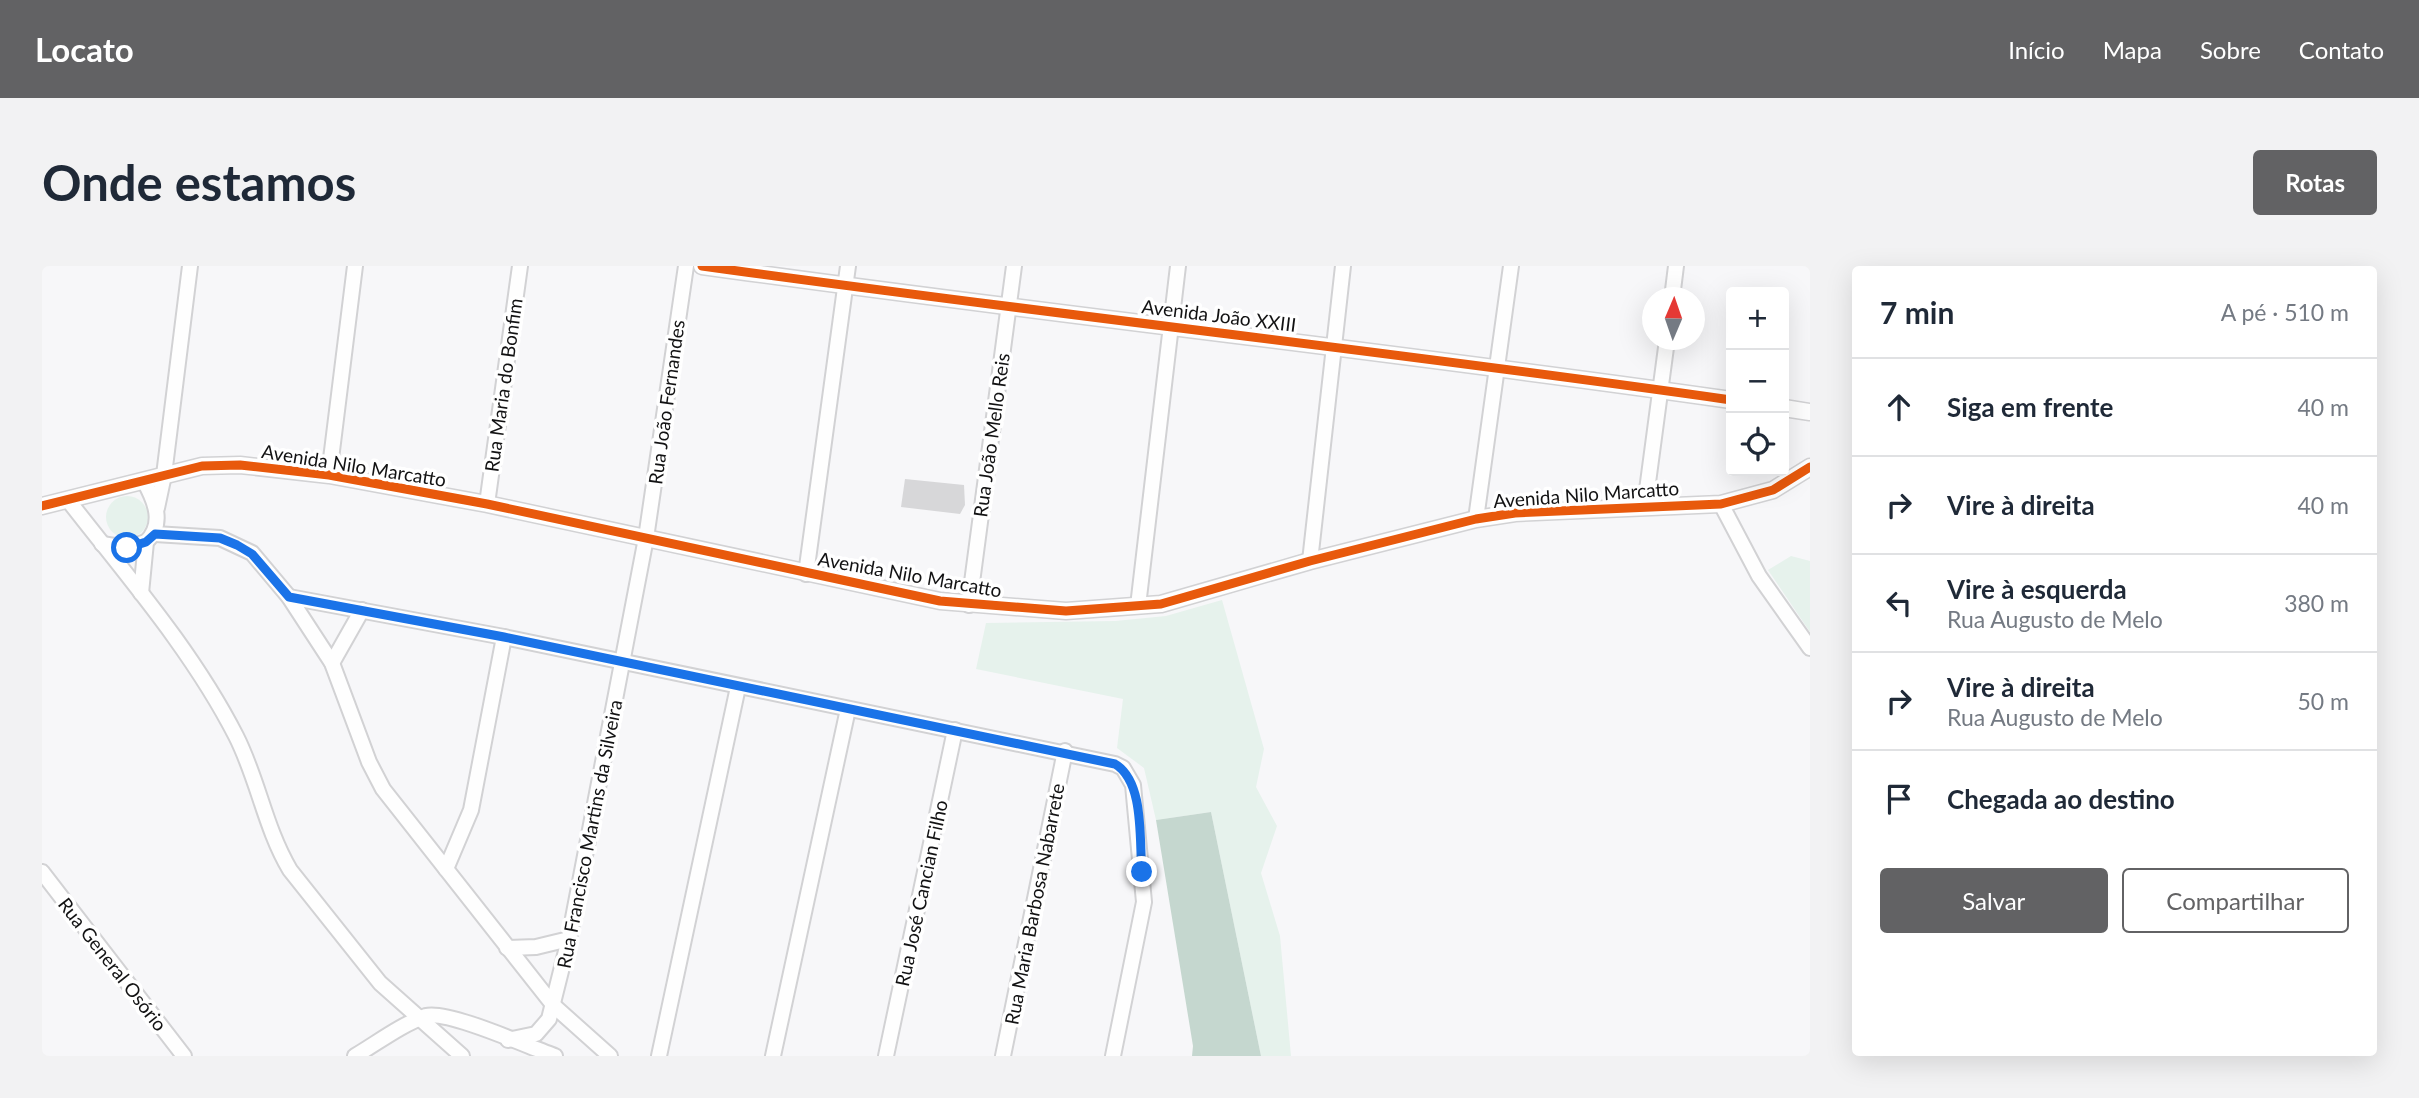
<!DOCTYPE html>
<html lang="pt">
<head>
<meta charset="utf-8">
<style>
  body { margin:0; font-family:Lato,sans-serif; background:#f2f2f3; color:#1f2937 }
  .controls { position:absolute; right:21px; top:21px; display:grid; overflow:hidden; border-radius:7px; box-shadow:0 7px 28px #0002 }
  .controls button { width:63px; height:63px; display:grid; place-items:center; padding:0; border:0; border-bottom:2px solid #e0e1e3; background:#fff; color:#1f2937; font:35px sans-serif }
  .compass { position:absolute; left:1600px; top:21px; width:63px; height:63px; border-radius:50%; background:#fff; box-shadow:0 7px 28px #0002; rotate:2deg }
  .stop { position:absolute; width:21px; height:21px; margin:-16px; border:5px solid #1a73e8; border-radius:50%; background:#fff }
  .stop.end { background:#1a73e8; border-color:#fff; box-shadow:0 2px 7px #0008 }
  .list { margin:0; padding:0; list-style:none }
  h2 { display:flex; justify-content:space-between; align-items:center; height:91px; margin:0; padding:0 28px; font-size:30px }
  h2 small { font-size:23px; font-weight:400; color:#747a83 }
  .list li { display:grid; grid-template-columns:46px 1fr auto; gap:21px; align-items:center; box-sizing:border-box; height:98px; padding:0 28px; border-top:2px solid #e0e1e3 }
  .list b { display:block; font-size:26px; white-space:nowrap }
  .list p { margin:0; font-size:23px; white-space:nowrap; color:#747a83 }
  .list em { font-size:23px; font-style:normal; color:#747a83 }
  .actions { display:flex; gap:14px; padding:21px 28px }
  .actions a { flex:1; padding:16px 0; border:2px solid #626264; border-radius:7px; text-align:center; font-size:24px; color:#626264 }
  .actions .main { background:#626264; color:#fff }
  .icon { flex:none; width:38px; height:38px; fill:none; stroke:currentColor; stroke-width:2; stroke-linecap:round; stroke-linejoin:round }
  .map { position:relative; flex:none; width:1768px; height:790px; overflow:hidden; border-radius:7px }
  header { display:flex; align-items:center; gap:42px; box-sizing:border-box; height:98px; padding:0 35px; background:#626264; color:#fff }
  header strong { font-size:33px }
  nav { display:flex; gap:38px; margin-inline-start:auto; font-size:24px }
  .intro { display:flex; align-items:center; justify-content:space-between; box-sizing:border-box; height:168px; padding:0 42px }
  h1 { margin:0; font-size:49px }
  .button { padding:18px 32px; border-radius:7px; background:#626264; color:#fff; font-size:24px; font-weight:700 }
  main { display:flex; gap:42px; padding:0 42px }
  aside { flex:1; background:#fff; border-radius:7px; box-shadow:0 7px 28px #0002 }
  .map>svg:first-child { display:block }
</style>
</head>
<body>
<header>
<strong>Locato</strong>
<nav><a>Início</a><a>Mapa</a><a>Sobre</a><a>Contato</a></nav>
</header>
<div class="intro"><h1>Onde estamos</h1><a class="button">Rotas</a></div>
<main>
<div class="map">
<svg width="1768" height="790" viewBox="0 0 1768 790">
  <rect width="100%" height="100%" fill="#f7f7f9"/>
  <!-- green -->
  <g fill="#e6f2ec">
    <circle cx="85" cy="251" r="21"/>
    <path d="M1749,290l19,5v71l-42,-62z"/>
    <path d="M1180,334l42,149 -8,38 21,39 -16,47 19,63 11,120h-30l-50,-244 -55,8 -12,-52 -27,-20 6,-49 -147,-30 10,-46 129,-2 51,-5z"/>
  </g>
  <!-- forest -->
  <path fill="#c5d7cf" d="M1169,546l50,244h-69l1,-10 -37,-226z"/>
  <!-- building -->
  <path fill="#d7d7d9" d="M863,213l59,6 1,20 -5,9 -59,-7z"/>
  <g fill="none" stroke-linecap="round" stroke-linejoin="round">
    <defs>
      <g id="minor">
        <path d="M1630,32l4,-32"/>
        <path d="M287,209l26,-209"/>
        <path d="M26,234c59,76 124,150 168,236 22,43 29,92 54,134l90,113 82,73"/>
        <path d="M445,238l33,-238"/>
        <path d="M1679,238l38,72 51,72"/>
        <path d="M1603,239l22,-165"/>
        <path d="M115,242l7,-33 26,-209"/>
        <path d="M1434,253l35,-253"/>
        <path d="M113,268l65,4 32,15 37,44 43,66 37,99 14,27 171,217 56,50"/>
        <path d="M60,278l25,4 19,-6"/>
        <path d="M1268,295l33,-295"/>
        <path d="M764,308l42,-308"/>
        <path d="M99,327l5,-51c19,-18 9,-41 -2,-61"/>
        <path d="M247,331l215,40 611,127 8,4 10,17 11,117 -31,154"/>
        <path d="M927,339l45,-339"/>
        <path d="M1096,340l40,-340"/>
        <path d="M290,397l30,-53"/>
        <path d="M404,603l25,-59 33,-173"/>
        <path d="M0,606l142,184"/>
        <path d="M465,682l29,-1 33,-8"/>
        <path d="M466,774l28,-6 13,-15 20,-80 77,-401 40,-272"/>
        <path d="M313,790c22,-13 47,-32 71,-40 22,-6 103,31 129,40"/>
        <path d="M617,790l79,-369"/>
        <path d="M731,790l75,-347"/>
        <path d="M844,790l69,-326"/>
        <path d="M961,790l62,-305"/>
      </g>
      <g id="tertiary">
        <path d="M660,0c343,48 687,85 1029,134"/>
        <path d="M1742,142l26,4"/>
        <path d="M0,240l160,-40 38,-1 89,10 158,29 453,97 126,10 95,-7 149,-43 166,-42 39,-6 206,-9 52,-14 37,-23"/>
      </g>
    </defs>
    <!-- minor casing -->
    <use href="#minor" stroke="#d2d2d4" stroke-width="18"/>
    <!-- tertiary casing -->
    <use href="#tertiary" stroke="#d2d2d4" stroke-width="19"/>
    <!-- minor -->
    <use href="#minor" stroke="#fefefe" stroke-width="14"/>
    <!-- tertiary -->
    <use href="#tertiary" stroke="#fefefe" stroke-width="16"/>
    <defs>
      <g id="cycleway">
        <path d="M660,0c343,48 687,85 1029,134"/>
        <path d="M0,240l160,-40 38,-1 89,10 158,29 453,97 126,10 95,-7 149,-43 166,-42 39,-6 206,-9 52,-14 37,-23"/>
      </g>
    </defs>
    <!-- cycleway casing -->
    <use href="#cycleway" stroke="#fff" stroke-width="13"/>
    <!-- cycleway -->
    <use href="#cycleway" stroke="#e8590c" stroke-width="9"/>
  </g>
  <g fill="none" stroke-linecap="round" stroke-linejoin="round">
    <!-- route -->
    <path stroke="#1a73e8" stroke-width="9" d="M85,282l19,-6 9,-8 65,4 17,7 15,9 37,43 215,40 611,127c30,18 24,77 27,108"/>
  </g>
  <g text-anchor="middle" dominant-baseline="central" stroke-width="7" stroke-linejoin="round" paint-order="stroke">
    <!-- street labels -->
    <g font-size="19" fill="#121213" stroke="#fff">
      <text transform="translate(1177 49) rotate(7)">Avenida João XXIII</text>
      <text transform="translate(461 119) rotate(-82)">Rua Maria do Bonfim</text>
      <text transform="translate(624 136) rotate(-82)">Rua João Fernandes</text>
      <text transform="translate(949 169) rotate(-82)">Rua João Mello Reis</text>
      <text transform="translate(312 199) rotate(9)">Avenida Nilo Marcatto</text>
      <text transform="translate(1544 228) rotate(-4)">Avenida Nilo Marcatto</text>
      <text transform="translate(868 308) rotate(10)">Avenida Nilo Marcatto</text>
      <text transform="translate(547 568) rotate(-79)">Rua Francisco Martins da Silveira</text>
      <text transform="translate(879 627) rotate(-78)">Rua José Cancian Filho</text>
      <text transform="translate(992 638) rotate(-79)">Rua Maria Barbosa Nabarrete</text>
      <text transform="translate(71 698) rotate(52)">Rua General Osório</text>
    </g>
  </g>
</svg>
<div class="controls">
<button>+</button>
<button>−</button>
<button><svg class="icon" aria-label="locate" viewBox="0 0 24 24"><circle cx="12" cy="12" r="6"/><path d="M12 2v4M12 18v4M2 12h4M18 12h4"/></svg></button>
</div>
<svg class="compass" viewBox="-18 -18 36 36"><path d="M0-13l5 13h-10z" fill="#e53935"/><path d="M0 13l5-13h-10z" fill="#747a83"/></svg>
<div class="stop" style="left:85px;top:282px"></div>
<div class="stop end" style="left:1100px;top:606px"></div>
</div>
<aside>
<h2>7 min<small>A pé · 510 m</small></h2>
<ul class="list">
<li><svg class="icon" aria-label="ahead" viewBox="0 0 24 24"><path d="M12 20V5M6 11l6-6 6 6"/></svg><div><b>Siga em frente</b></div><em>40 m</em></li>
<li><svg class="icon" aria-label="right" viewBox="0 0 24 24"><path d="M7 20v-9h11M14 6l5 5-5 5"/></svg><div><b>Vire à direita</b></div><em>40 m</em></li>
<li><svg class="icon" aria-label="left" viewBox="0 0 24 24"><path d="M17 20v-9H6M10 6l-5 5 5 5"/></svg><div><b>Vire à esquerda</b><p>Rua Augusto de Melo</p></div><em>380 m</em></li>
<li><svg class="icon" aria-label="right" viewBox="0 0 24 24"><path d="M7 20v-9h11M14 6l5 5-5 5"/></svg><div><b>Vire à direita</b><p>Rua Augusto de Melo</p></div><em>50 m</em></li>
<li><svg class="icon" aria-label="arrive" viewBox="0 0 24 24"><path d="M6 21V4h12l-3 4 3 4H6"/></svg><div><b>Chegada ao destino</b></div></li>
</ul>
<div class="actions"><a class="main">Salvar</a><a>Compartilhar</a></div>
</aside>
</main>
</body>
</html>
